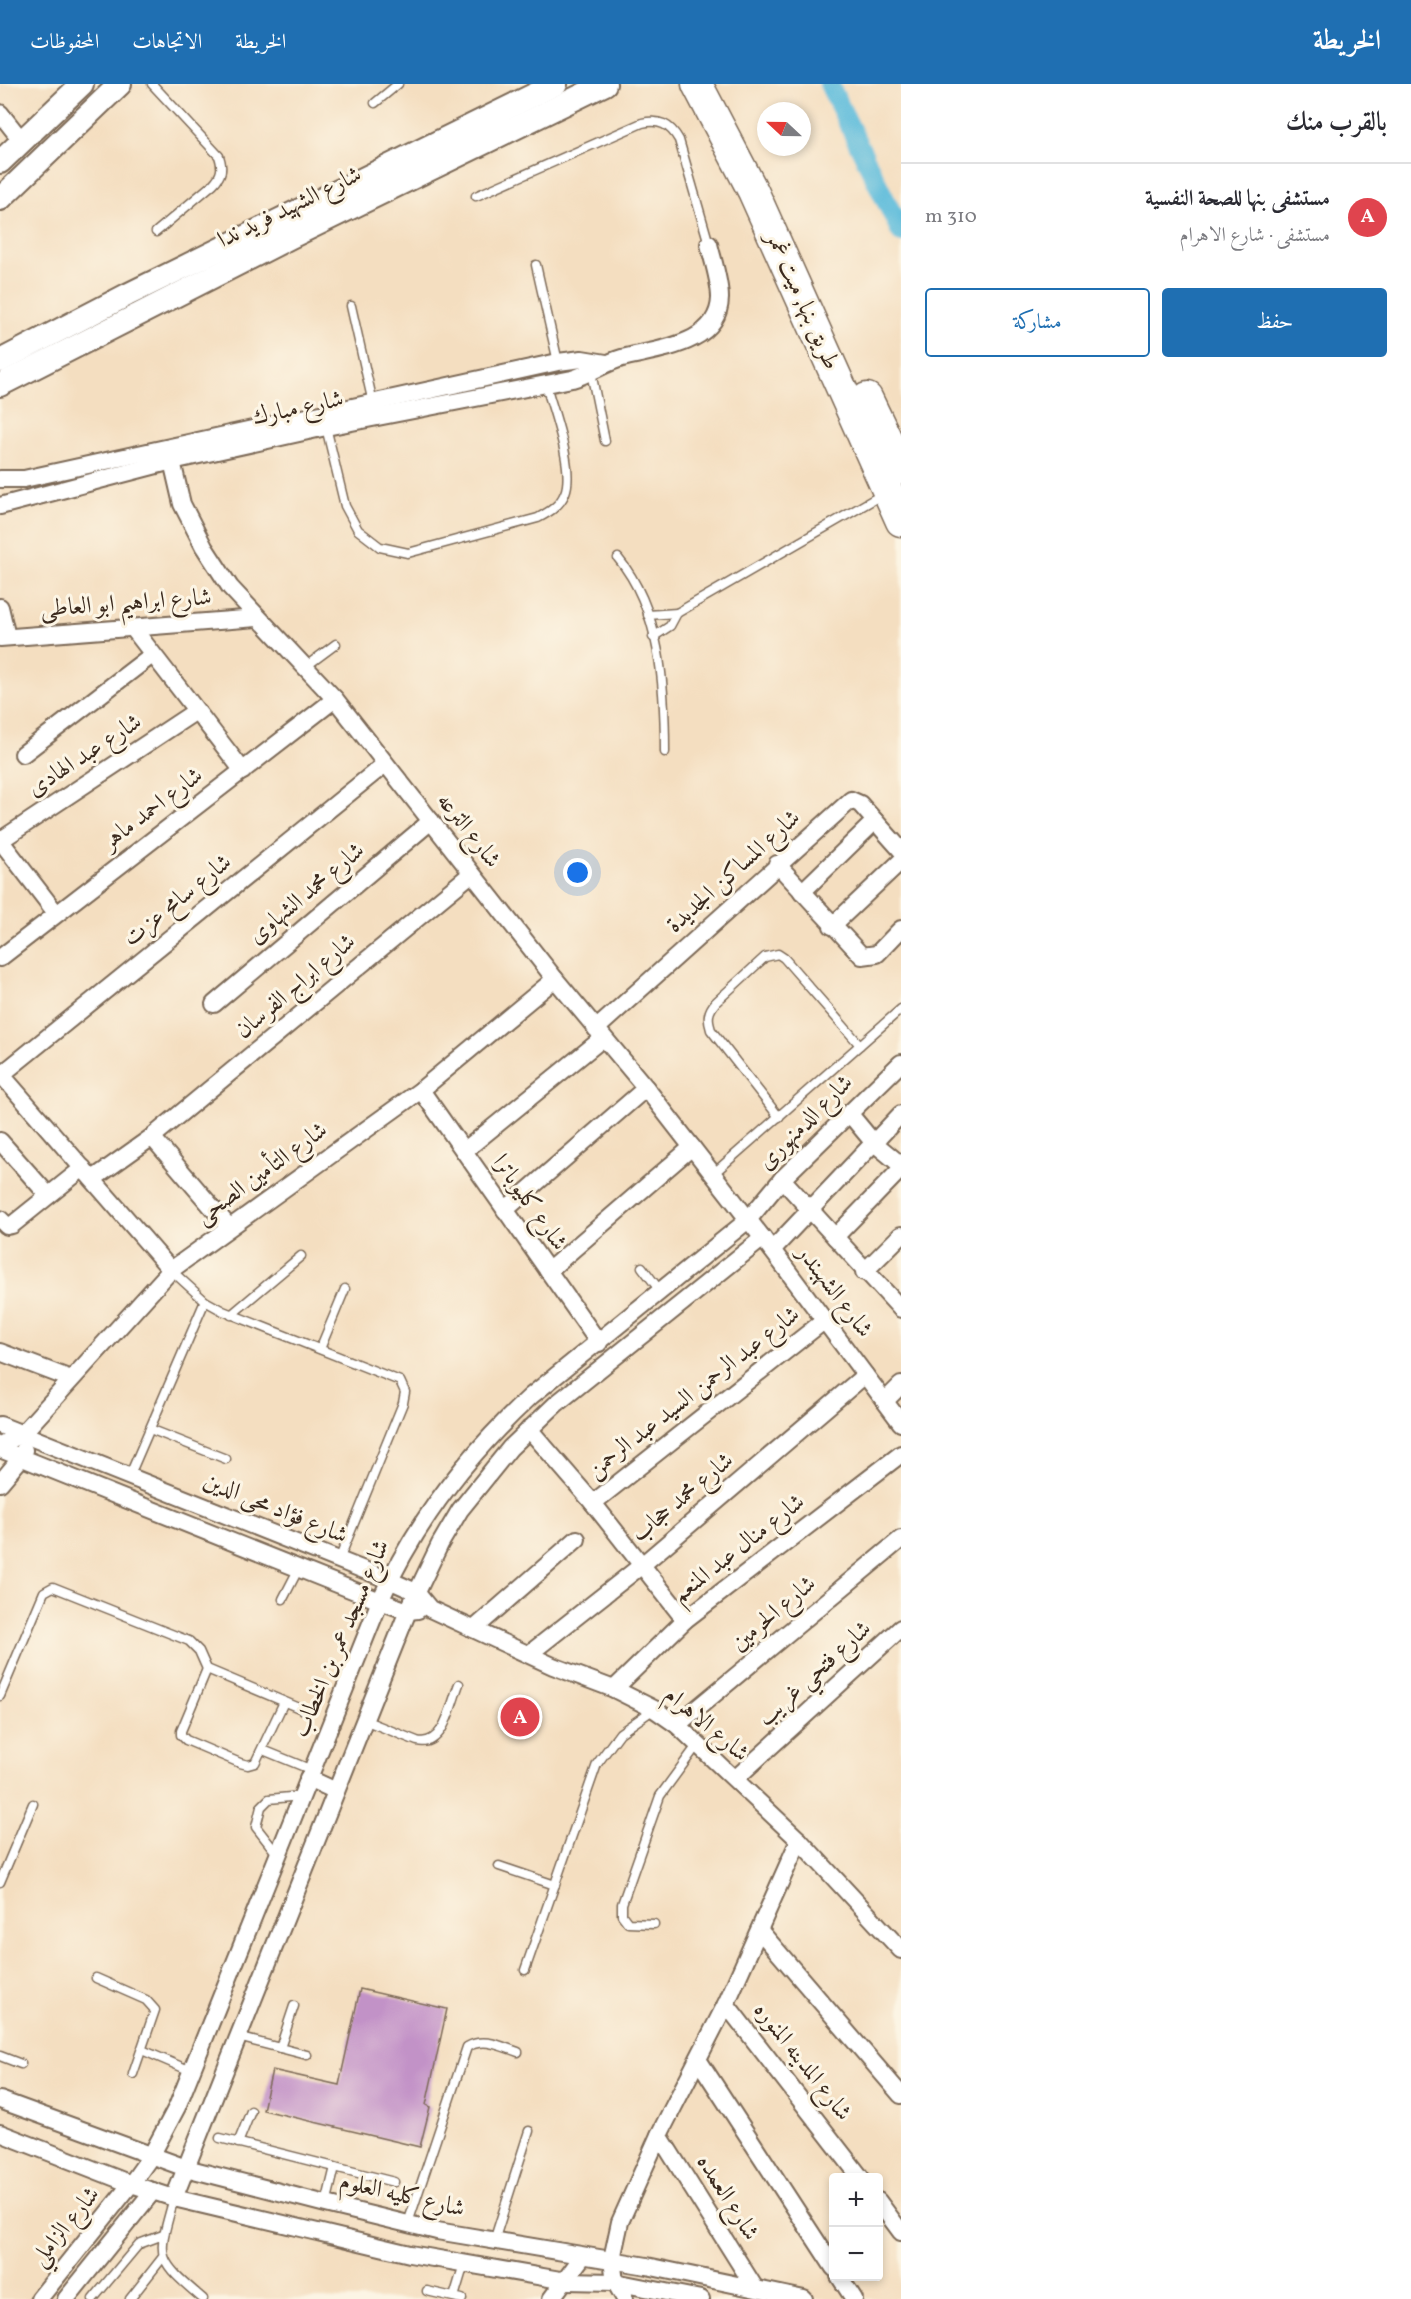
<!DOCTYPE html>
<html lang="ar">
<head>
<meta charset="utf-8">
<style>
  body { margin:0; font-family:Vollkorn,Amiri,serif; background:#f2f2f3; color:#2b2b33; direction:rtl }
  .controls { position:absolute; right:18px; bottom:18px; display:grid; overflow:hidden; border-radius:6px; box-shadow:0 3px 9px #0003 }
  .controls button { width:54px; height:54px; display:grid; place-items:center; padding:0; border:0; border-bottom:2px solid #e1e1e2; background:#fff; color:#2b2b33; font:30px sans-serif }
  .compass { position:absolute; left:757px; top:18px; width:54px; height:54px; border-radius:50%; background:#fff; box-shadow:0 3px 9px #0003; rotate:292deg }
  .you { position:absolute; left:578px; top:789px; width:21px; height:21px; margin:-15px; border:4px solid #fff; border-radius:50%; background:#1a73e8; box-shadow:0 0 0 9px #1a73e833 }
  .badge { display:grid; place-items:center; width:39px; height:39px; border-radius:50%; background:#1f6fb2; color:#fff; font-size:20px; font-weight:700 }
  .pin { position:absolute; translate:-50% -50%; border:3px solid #fff; box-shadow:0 2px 6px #0006 }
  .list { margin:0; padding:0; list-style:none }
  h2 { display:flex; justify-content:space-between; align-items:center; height:78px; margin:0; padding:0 24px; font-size:26px }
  h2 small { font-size:20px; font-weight:400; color:#7c7c81 }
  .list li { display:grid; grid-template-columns:39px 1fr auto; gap:18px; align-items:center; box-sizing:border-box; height:108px; padding:0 24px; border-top:2px solid #e1e1e2 }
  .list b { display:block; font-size:22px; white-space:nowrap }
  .list p { margin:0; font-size:20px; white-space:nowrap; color:#7c7c81 }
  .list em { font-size:20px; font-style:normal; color:#7c7c81 }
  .actions { display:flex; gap:12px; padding:18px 24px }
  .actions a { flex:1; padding:14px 0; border:2px solid #1f6fb2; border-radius:6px; text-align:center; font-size:21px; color:#1f6fb2 }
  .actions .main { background:#1f6fb2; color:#fff }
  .map { position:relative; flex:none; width:901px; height:2215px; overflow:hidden; direction:ltr }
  header { display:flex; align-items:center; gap:36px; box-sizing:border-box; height:84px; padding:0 30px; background:#1f6fb2; color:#fff }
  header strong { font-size:28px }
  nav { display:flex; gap:33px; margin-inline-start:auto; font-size:21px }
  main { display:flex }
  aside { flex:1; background:#fff }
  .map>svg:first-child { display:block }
</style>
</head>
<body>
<header>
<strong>الخريطة</strong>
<nav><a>الخريطة</a><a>الاتجاهات</a><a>المحفوظات</a></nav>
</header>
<main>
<aside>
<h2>بالقرب منك<small></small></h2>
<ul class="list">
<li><span class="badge" style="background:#e0444e">A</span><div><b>مستشفى بنها للصحة النفسية</b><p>مستشفى · شارع الاهرام</p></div><em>310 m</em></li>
</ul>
<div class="actions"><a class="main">حفظ</a><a>مشاركة</a></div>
</aside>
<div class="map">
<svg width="901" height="2215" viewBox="0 0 901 2215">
  <rect width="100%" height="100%" fill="#fcf5e5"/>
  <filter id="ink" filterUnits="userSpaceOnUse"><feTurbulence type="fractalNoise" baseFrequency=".0167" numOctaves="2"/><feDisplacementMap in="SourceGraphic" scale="12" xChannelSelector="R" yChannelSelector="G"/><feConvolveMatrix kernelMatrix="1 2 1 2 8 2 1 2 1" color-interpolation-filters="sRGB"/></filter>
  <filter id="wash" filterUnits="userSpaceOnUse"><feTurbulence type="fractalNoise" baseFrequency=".008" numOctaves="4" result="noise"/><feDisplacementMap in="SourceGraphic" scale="24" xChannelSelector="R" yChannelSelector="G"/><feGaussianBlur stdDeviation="1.35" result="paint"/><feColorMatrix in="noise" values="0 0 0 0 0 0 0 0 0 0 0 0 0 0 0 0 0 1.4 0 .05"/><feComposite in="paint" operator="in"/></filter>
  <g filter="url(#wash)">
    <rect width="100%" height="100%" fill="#f4dec0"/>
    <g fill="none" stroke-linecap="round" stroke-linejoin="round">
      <!-- canal -->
      <path stroke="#5dbcdb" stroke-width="20" d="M829,0l72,148"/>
    </g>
    <g id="blocks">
      <!-- building -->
      <path fill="#c292c7" d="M360,1905l87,20 -21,96 4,2 -10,40 -157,-37 9,-40 67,15z"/>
    </g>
  </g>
  <g filter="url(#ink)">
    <use href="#blocks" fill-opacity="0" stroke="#7c6957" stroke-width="1.5"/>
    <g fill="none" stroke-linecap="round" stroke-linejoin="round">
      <defs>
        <g id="lane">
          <path d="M152,0l67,72c4,12 3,19 -6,28l-57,48"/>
          <path d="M375,19l23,-19"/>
          <path d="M476,112l166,-73c17,-4 28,1 37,17l30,104"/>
          <path d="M536,181l22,97"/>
          <path d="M351,222l22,97"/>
          <path d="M591,288l14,69"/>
          <path d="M326,343l19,79 13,24 22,17 28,6 130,-35c11,-6 22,-12 27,-25 10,-24 -12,-82 -19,-108"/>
          <path d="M618,474c43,52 47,129 47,194"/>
          <path d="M648,531l29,-2"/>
          <path d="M653,553l17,-11 7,-13 206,-119"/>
          <path d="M305,583l31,-23"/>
          <path d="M779,1033l-68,-87c-4,-12 -3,-19 5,-28l49,-45 13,-3 6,4 76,87"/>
          <path d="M713,1090l188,-165"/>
          <path d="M642,1183l19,25"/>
          <path d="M171,1186l34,31 18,10 177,70 5,11 -2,11 -64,157"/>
          <path d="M231,1231l70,-59"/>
          <path d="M320,1265l25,-60"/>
          <path d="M150,1345l76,30"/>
          <path d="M129,1393l76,-176"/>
          <path d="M283,1515l16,-31"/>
          <path d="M207,1585l-26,62v4l5,5 54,23 8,2 7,-2 29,-61"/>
          <path d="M0,1612l44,-104 9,-5 136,54 10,10 8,18 97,41"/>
          <path d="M364,1636l53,21c27,7 34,-37 42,-57"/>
          <path d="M263,1666l49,20"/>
          <path d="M278,1771l-22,-28 5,-20 8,-8 32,-3"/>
          <path d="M499,1782l56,19"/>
          <path d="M0,1798l33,-78"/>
          <path d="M654,1840l-26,-1 -6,-8v-11l38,-108 38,-52"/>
          <path d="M525,1886l72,-206 23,-31 34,-24"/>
          <path d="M96,1894l50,22 9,10 -22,64"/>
          <path d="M238,1953l69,18"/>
          <path d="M280,1964l14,-42"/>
          <path d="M142,1966l49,21"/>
          <path d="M0,1972l21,8"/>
          <path d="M220,2054l174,44"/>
          <path d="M238,2059l13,-32"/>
          <path d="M174,2114c-17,61 -20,59 29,101"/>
          <path d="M326,2120l9,-37"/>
          <path d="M408,2139l59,-176c17,-10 33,-1 51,5"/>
          <path d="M494,2157l35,-110"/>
          <path d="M427,2207l35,8"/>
          <path d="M454,2213l10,-33"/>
          <path d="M93,2215l46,-55 24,-9"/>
          <path d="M130,2215l33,-42"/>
        </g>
        <g id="street">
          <path d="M0,29l22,28"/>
          <path d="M172,377l10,43 22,43 26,40 105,112 220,280 91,109 126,162 129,173"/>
          <path d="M0,395h24l534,-117 24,-3 24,4"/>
          <path d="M0,422l172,-45 154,-34 246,-48c18,-5 32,-16 50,-21 35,-9 97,-13 98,-60 0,-17 -7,-37 -11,-54"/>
          <path d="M0,523l7,30"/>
          <path d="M132,543l111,144"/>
          <path d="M0,554l257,-20"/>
          <path d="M23,670l129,-99"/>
          <path d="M0,756l56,73"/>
          <path d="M1,756l195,-129"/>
          <path d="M777,780l85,92 15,-2 24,-25"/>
          <path d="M802,808l73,-71"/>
          <path d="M832,842l69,-65"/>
          <path d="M0,874l335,-259"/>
          <path d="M214,920l217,-183"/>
          <path d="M596,945l255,-229 9,4 41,46"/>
          <path d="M0,989l171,197"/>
          <path d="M1,991l384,-311"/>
          <path d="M421,1006l178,253"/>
          <path d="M849,1029l24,29 28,23"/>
          <path d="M152,1053l77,90"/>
          <path d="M0,1057l48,54"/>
          <path d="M464,1067l139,-113"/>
          <path d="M93,1095l59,-42 319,-263"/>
          <path d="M782,1095l119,130"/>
          <path d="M505,1126l141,-122"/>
          <path d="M0,1135l7,7 5,-1 71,-57"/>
          <path d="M835,1153l66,-68"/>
          <path d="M772,1166l129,-136"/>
          <path d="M548,1187l144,-124"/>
          <path d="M864,1188l37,-37"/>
          <path d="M0,1268l71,27"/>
          <path d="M885,1317l16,-16"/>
          <path d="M0,1341l389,155 27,12 14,17 123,57 61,23 40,20 23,16 122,115 102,110"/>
          <path d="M529,1345l64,74 92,117"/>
          <path d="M0,1361l22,-11 149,-164 250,-180 134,-111"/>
          <path d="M0,1365l380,152 28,10 10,-1"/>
          <path d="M0,1399l21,-25 3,-8"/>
          <path d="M593,1419l232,-183"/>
          <path d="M474,1545l103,-90"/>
          <path d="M529,1570l113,-89 223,-190"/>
          <path d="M614,1605l71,-69 216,-166"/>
          <path d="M677,1641l224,-186"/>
          <path d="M308,1694l28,13"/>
          <path d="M735,1695l166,-151"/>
          <path d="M799,1756l-73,164 135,174"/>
          <path d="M760,1847l141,164"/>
          <path d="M699,1977l135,207"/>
          <path d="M0,2016l186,68 140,36 111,27 210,35 157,33"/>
          <path d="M0,2049l131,51 43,14 236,56 156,27 49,1 86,17"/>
          <path d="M659,2051l96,153"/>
          <path d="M174,2114l234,-587 32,-67 20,-34 50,-62 46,-44 207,-166"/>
          <path d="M878,2117l23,31"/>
          <path d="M839,2192l15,23"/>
          <path d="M39,2215l92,-115 20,-28 26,-49 203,-506c36,-80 87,-146 151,-205l217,-176 34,-41 119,-116"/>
          <path d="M66,2215l87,-108"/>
          <path d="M551,2215l32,-43"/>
          <path d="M625,2215l-10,-17 -3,-23 8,-37 39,-87 67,-131"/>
        </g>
        <g id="secondary">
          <path d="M0,78l82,-78"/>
          <path d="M0,115l120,-115"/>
          <path d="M0,277l127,-66 429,-211"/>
          <path d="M0,301l291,-148 314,-153"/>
        </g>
        <g id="highway">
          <path d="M697,0l56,107 148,330"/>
          <path d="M867,314l34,71"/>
        </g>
      </defs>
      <!-- lane casing -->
      <use href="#lane" stroke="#7c6957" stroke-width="11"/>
      <!-- street casing -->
      <use href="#street" stroke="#7c6957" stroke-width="20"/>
      <!-- secondary casing -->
      <use href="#secondary" stroke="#7c6957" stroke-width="26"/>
      <!-- highway casing -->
      <use href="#highway" stroke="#7c6957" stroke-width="33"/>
      <!-- lane -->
      <use href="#lane" stroke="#fff" stroke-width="8"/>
      <!-- street -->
      <use href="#street" stroke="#fff" stroke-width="16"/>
      <!-- secondary -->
      <use href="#secondary" stroke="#fff" stroke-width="22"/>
      <!-- highway -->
      <use href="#highway" stroke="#fff" stroke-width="30"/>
    </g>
  </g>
  <g text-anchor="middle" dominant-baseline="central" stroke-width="6" stroke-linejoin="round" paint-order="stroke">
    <!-- street labels -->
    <g font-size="24" fill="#3b2a1e" stroke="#fcf5e5">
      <text transform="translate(290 124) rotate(-26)">شارع الشهيد فريد ندا</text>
      <text transform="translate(802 217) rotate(66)">طريق بنها, ميت غمر</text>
      <text transform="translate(298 325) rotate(-12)">شارع مبارك</text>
      <text transform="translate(126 520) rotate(-4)">شارع ابراهيم ابو العاطى</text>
      <text transform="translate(85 672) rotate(-33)">شارع عبد الهادى</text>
      <text transform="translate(153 725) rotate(-37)">شارع احمد ماهر</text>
      <text transform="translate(468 747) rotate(52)">شارع الترعه</text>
      <text transform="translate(734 788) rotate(-42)">شارع المساكن الجديدة</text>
      <text transform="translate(307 810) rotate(-40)">شارع محمد الشهاوى</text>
      <text transform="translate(178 817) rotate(-39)">شارع سامح عزت</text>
      <text transform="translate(296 903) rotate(-40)">شارع ابراج الفرسان</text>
      <text transform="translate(806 1039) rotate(-45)">شارع الدمنهورى</text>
      <text transform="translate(262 1090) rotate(-36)">شارع التأمين الصحى</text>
      <text transform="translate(529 1119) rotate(55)">شارع كليوباترا</text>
      <text transform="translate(834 1208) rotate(53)">شارع الشهبندر</text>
      <text transform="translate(694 1309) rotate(-38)">شارع عبد الرحمن السيد عبد الرحمن</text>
      <text transform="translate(683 1414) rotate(-40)">شارع محمد حجاب</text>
      <text transform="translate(275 1425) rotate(22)">شارع فؤاد محى الدين</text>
      <text transform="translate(739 1465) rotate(-38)">شارع منال عبد المنعم</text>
      <text transform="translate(774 1530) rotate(-40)">شارع الحرمين</text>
      <text transform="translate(342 1555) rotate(-67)">شارع مسجد عمر بن الخطاب</text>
      <text transform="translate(815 1590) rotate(-42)">شارع فتحي غريب</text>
      <text transform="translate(706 1641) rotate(40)">شارع الاهرام</text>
      <text transform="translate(802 1978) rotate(52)">شارع المدينه المنوره</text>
      <text transform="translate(402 2112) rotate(13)">شارع كليه العلوم</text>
      <text transform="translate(727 2114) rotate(58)">شارع العمده</text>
      <text transform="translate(66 2143) rotate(-51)">شارع الزاملي</text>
    </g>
  </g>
</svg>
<div class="controls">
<button>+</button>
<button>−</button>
</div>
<svg class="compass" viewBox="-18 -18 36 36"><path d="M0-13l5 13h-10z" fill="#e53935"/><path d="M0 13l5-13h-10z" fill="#7c7c81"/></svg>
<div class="you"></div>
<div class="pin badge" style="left:520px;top:1633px;background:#e0444e">A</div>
</div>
</main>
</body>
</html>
